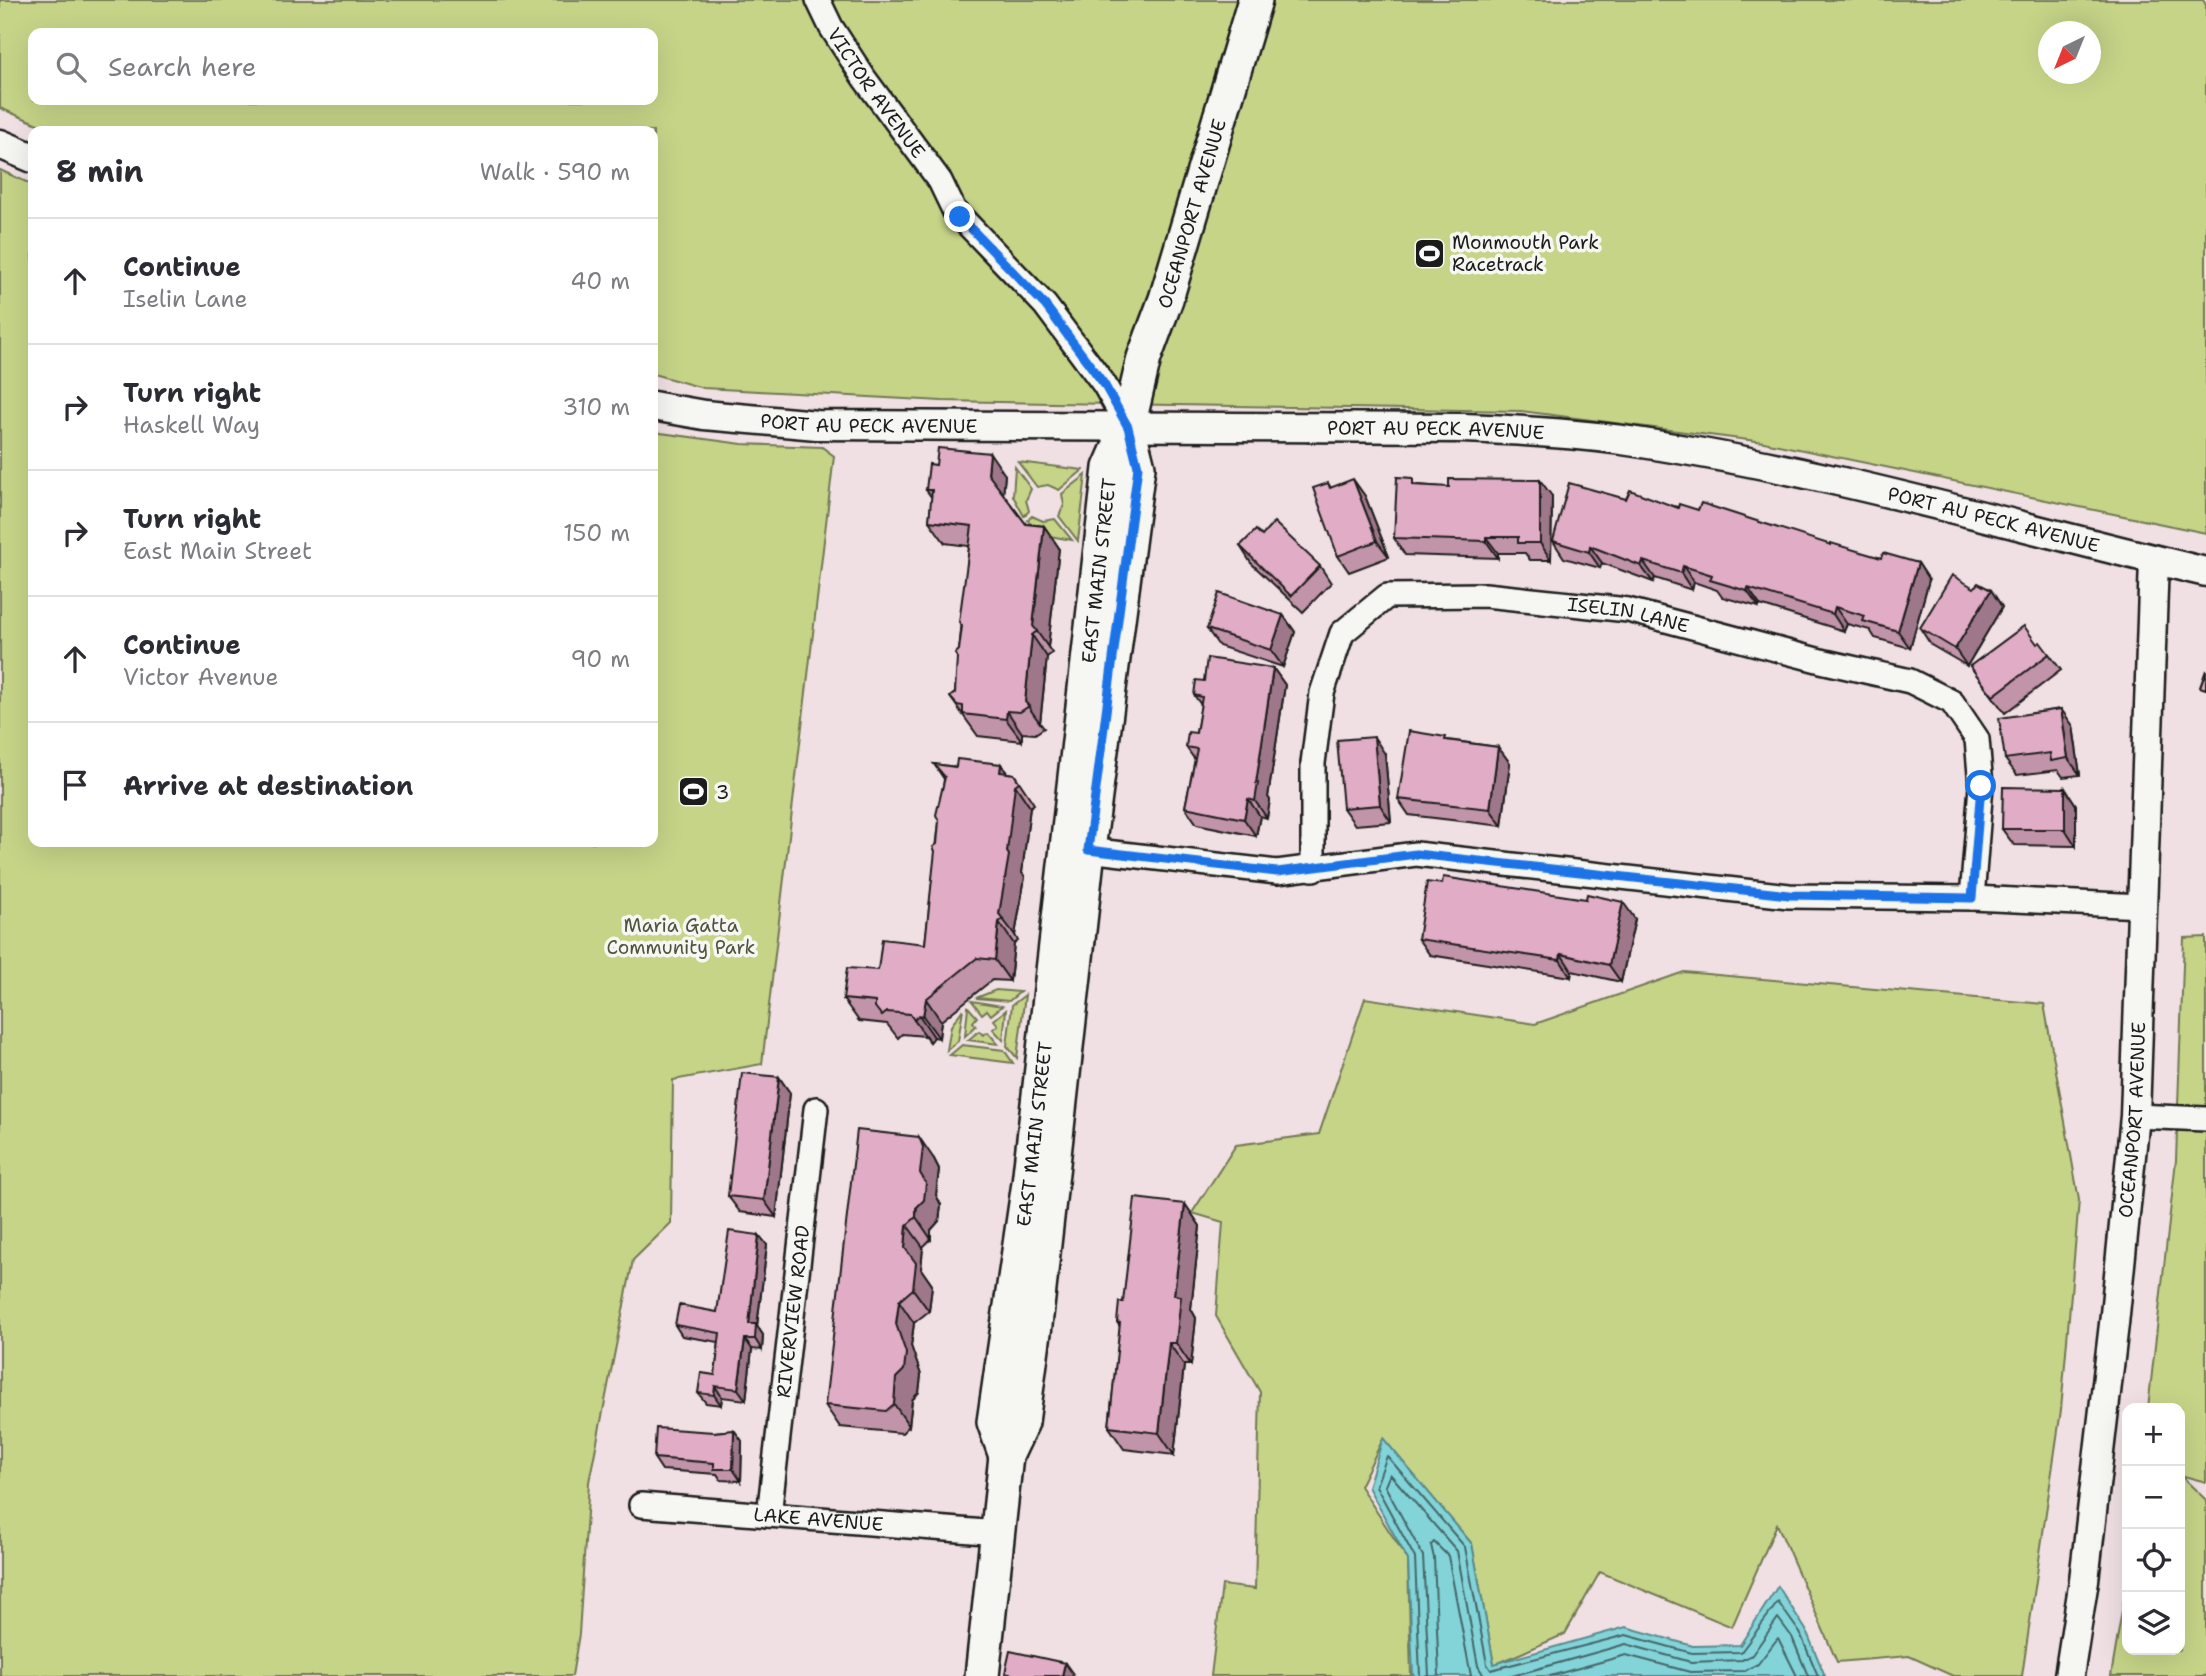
<!DOCTYPE html>
<html lang="en">
<head>
<meta charset="utf-8">
<style>
  body { margin:0; font-family:"Shantell Sans",sans-serif; background:#f7f7f7; color:#2b2b33 }
  .controls { position:absolute; right:21px; bottom:21px; display:grid; overflow:hidden; border-radius:14px; box-shadow:0 7px 28px #0002 }
  .controls button { width:63px; height:63px; display:grid; place-items:center; padding:0; border:0; border-bottom:2px solid #e1e1e2; background:#fff; color:#2b2b33; font:35px sans-serif }
  .compass { position:absolute; left:2038px; top:21px; width:63px; height:63px; border-radius:50%; background:#fff; box-shadow:0 7px 28px #0002; rotate:223deg }
  .stop { position:absolute; width:21px; height:21px; margin:-16px; border:5px solid #1a73e8; border-radius:50%; background:#fff }
  .stop.end { background:#1a73e8; border-color:#fff; box-shadow:0 2px 7px #0008 }
  .list { margin:0; padding:0; list-style:none }
  h2 { display:flex; justify-content:space-between; align-items:center; height:91px; margin:0; padding:0 28px; font-size:30px }
  h2 small { font-size:23px; font-weight:400; color:#7c7c81 }
  .list li { display:grid; grid-template-columns:46px 1fr auto; gap:21px; align-items:center; box-sizing:border-box; height:126px; padding:0 28px; border-top:2px solid #e1e1e2 }
  .list b { display:block; font-size:26px; white-space:nowrap }
  .list p { margin:0; font-size:23px; white-space:nowrap; color:#7c7c81 }
  .list em { font-size:23px; font-style:normal; color:#7c7c81 }
  .icon { flex:none; width:38px; height:38px; fill:none; stroke:currentColor; stroke-width:2; stroke-linecap:round; stroke-linejoin:round }
  .map { position:relative; flex:none; width:2206px; height:1676px; overflow:hidden }
  .search { position:absolute; background:#fff; box-shadow:0 7px 28px #0002; left:28px; top:28px; width:630px; height:77px; display:flex; align-items:center; gap:18px; box-sizing:border-box; padding:0 24px; border-radius:14px; color:#7c7c81; font-size:26px }
  .panel { position:absolute; background:#fff; box-shadow:0 7px 28px #0002; left:28px; top:126px; width:630px; height:721px; border-radius:14px }
  .map>svg:first-child { display:block }
</style>
</head>
<body>
<div class="map">
<svg width="2206" height="1676" viewBox="0 0 2206 1676">
  <rect width="100%" height="100%" fill="#f0e0e4"/>
  <filter id="ink" filterUnits="userSpaceOnUse"><feTurbulence type="fractalNoise" baseFrequency=".0143" numOctaves="2"/><feDisplacementMap in="SourceGraphic" scale="14" xChannelSelector="R" yChannelSelector="G"/><feConvolveMatrix kernelMatrix="1 2 1 2 8 2 1 2 1" color-interpolation-filters="sRGB"/></filter>
  <g filter="url(#ink)">
    <!-- green -->
    <g fill="#c6d488" stroke="#717852" stroke-width="2" fill-rule="evenodd">
      <path d="M0,0h2203l3,5v528l-442,-91 -243,-31 -579,-10 -239,-13 -50,-14v-243h-599l-54,-23zM2048,32h42v42h-42zM33,33h620v67h-620z"/>
      <path d="M0,170l33,15v657h620v-410l89,12 80,3 12,9 -72,608 -89,16 -2,143 -38,37 -44,222 -10,152 -7,42h-572z"/>
      <path d="M1018,462l65,8 -24,20 -11,-5 -11,2z"/>
      <path d="M1015,467l16,22 -5,11 3,11 -5,5 -11,-20z"/>
      <path d="M1086,475l-8,66 -19,-25 5,-11 -2,-11z"/>
      <path d="M1032,516l11,5 12,-2 17,21 -28,-5 -17,-15z"/>
      <path d="M2206,937v545l-26,-7 26,25v176h-95l16,-95v69h53v-242h-32l28,-248 8,-222z"/>
      <path d="M1684,972l360,32 35,196 -18,210 -39,266h-69l-44,-20 -72,6 -60,-138 -45,103 -132,-55 -35,62 -71,31 -22,-121 -89,-105 -23,47 48,74 3,116h-200l11,-91 33,4 5,-197 -44,-76 7,-94 -31,-9 44,-68 83,-11 46,-136 170,26z"/>
      <path d="M996,990l24,2 -11,9 -33,-3z"/>
      <path d="M1025,995l-8,63 -10,-12 5,-41z"/>
      <path d="M972,1001l30,5 -11,9 -4,-5 -5,4z"/>
      <path d="M968,1007l9,10 -4,5 3,4 -11,10z"/>
      <path d="M963,1009l-5,32 -11,9 4,-24z"/>
      <path d="M1006,1010l-3,30 -10,-11 5,-4 -4,-5z"/>
      <path d="M979,1031l4,4 5,-3 10,12 -30,-4z"/>
      <path d="M962,1045l42,5 9,13 -63,-8z"/>
    </g>
    <!-- water -->
    <path fill="#82d4d9" stroke="#598a8d" stroke-width="2" d="M1383,1438l89,106 22,120 132,-37 67,19 47,-1 38,-59 28,44 19,46h-412l-5,-116 -40,-73z"/>
    <g fill="none" stroke-linecap="round" stroke-linejoin="round">
      <!-- shore -->
      <g stroke="#456668" stroke-width="2">
        <path d="M1420,1676l-5,-118 -39,-72 11,-30 78,91 22,117 4,6 135,-35 66,18 49,-1 37,-50 22,31 18,43"/>
        <path d="M1429,1676l-6,-120 -38,-70 5,-12 67,77 21,115 6,10"/>
        <path d="M1439,1676l-5,-118 -3,-13 3,-3 14,14 23,120"/>
        <path d="M1512,1676l114,-32 65,18 51,-2 10,-5 26,-37 14,19 16,39"/>
        <path d="M1550,1676l76,-21 64,17 54,-1 14,-7 20,-26 19,38"/>
      </g>
      <defs>
        <g id="minor">
          <path id="s1" d="M818,0l13,27 33,51 76,103 14,29 91,95 59,79 24,43"/>
          <path d="M1088,850l189,22 139,-18 373,42 183,2 170,8"/>
          <path id="s2" d="M1313,869v-106l9,-70 20,-60 45,-37 98,-1 143,15 193,51 89,20 42,21 25,37 4,47 -9,112"/>
          <path d="M2135,1116l71,3"/>
          <path id="s3" d="M641,1505l357,28"/>
          <path id="s4" d="M769,1515l47,-406"/>
        </g>
        <g id="tertiary">
          <path d="M0,144l33,14"/>
          <path id="s5" d="M653,406l51,9 113,10 646,3c53,2 106,5 159,12 197,28 390,86 584,132"/>
          <path id="s6" d="M2069,1676l15,-96 30,-256 21,-208 19,-556"/>
        </g>
        <g id="secondary">
          <path id="s7" d="M1006,1456l-12,-34 35,-239 81,-715 18,-41 16,-69 22,-59 89,-299"/>
          <path d="M982,1676l24,-220 16,-34 13,-97 53,-475 50,-383 -10,-40"/>
        </g>
      </defs>
      <!-- minor casing -->
      <use href="#minor" stroke="#1c1c1c" stroke-width="28"/>
      <!-- tertiary casing -->
      <use href="#tertiary" stroke="#1c1c1c" stroke-width="33"/>
      <!-- secondary casing -->
      <use href="#secondary" stroke="#1c1c1c" stroke-width="38"/>
      <!-- minor -->
      <use href="#minor" stroke="#f6f6f2" stroke-width="23"/>
      <!-- tertiary -->
      <use href="#tertiary" stroke="#f6f6f2" stroke-width="28"/>
      <!-- secondary -->
      <use href="#secondary" stroke="#f6f6f2" stroke-width="33"/>
    </g>
    <!-- wall -->
    <g fill="#c294a9" stroke="#1c1c1c" stroke-width="2">
      <path d="M1005,475l-2,19 23,30 18,2 15,22 -11,99 4,6 -5,4 -7,66 4,5 -9,6 -13,-1v8l-44,-5 -28,-39 5,-4 14,-147 -24,-3 -16,-22 3,-23 -6,-8z"/>
      <path d="M1328,483l3,5 34,8 24,61 -40,15 -11,-16z"/>
      <path d="M1418,485l134,11 -1,64h-21l-5,-7h-27v5l-93,-3 -11,-17z"/>
      <path d="M1626,499l72,11 183,48 37,5 11,17 -19,68 -35,-10 -5,-8 -23,-6 -3,7 -84,-26 -1,2 -37,-10 -5,-7 -23,-8 -2,8 -37,-12 -2,4 -51,-19 -2,5 -36,-10 -11,-17z"/>
      <path d="M1262,536l58,30 11,17 -28,29 -52,-49 -11,-17z"/>
      <path d="M1974,588l17,2 11,17 -35,59 -36,-21 -11,-17z"/>
      <path d="M1283,615l12,17 -12,35 -64,-21 -12,-17z"/>
      <path d="M2037,644l12,10 12,16 -56,43 -35,-47z"/>
      <path d="M1273,668l12,17 -17,112 2,3 -3,18 -7,-2 -4,20 -59,-12 -12,-17 10,-47 -9,-13 10,-14 5,-28 -7,-10 10,-14z"/>
      <path d="M2073,726l7,49 -17,2 -5,-7 -41,5 -12,-16z"/>
      <path d="M1448,740l50,7 12,16 -8,63 -93,-11 -11,-16z"/>
      <path d="M1385,754l6,68 -36,3 -12,-17z"/>
      <path d="M934,764l22,3 45,-3 6,9 7,1 20,30 -4,3 -8,66 3,4 -10,58 3,6 -4,3 -4,37 -18,-1 -51,41 -2,17 -5,-1 -4,5 -5,-6 -23,-2 -4,4 -11,-14 -28,-3 -16,-22 35,-29 47,-26 19,-165z"/>
      <path d="M2065,788l11,17v41l-62,-1 -12,-16z"/>
      <path d="M1635,919l-14,63 -49,-11 -1,6 -141,-22 -12,-16z"/>
      <path d="M779,1077l11,16 -14,124 -36,-5 -12,-16z"/>
      <path d="M934,1159l5,10 -3,26 5,10 -2,16 -8,9v9l-8,8 -2,22 11,16 -3,26 -15,12 -3,23 10,29 -2,17 -7,8 -3,26 -7,7 -62,-6 -15,-22z"/>
      <path d="M1185,1204l15,22 -9,83 5,9 -5,47h-7l-10,90 -50,-6 -15,-22 11,-100 -3,-5 6,-20z"/>
      <path d="M759,1235l8,10 -10,81 6,9 -1,15 -10,-1 -6,51 -24,-3 -1,8 -15,-2 -8,-10 17,-18 4,-33 -37,-6 -7,-11 42,-13z"/>
      <path d="M734,1430l8,11 -1,40 -20,-1 -4,-6 -55,-4 -8,-12 60,-26z"/>
    </g>
    <!-- shaded-wall -->
    <g fill="#9e788a" stroke="#1c1c1c" stroke-width="2">
      <path d="M990,453l15,22 -2,21 -15,-22z"/>
      <path d="M1353,479l12,17 24,61 -12,-16z"/>
      <path d="M1540,480l12,16 -1,64 -11,-17z"/>
      <path d="M1044,526l15,22 -11,99 -15,-21z"/>
      <path d="M1486,537l12,16v5l-12,-17z"/>
      <path d="M1590,546l12,17 -2,5 -11,-16z"/>
      <path d="M1643,561l12,17 -2,4 -12,-16z"/>
      <path d="M1918,563l11,17 -19,68 -12,-17z"/>
      <path d="M1683,566l11,16 -2,8 -11,-17z"/>
      <path d="M1748,588l12,17 -1,2 -12,-16z"/>
      <path d="M1991,590l11,17 -35,59 -12,-17z"/>
      <path d="M1835,607l12,17 -3,7 -11,-17z"/>
      <path d="M1283,615l12,17 -12,35 -12,-17z"/>
      <path d="M1032,635l15,22 -7,66 -15,-21z"/>
      <path d="M1273,668l12,17 -17,112 2,3 -3,18 -12,-17 1,-18z"/>
      <path d="M2061,709l12,17 7,49 -12,-17z"/>
      <path d="M1007,711l15,22v8l-16,-22z"/>
      <path d="M1374,737l11,17 6,68 -11,-17z"/>
      <path d="M1498,747l12,16 -8,63 -12,-17z"/>
      <path d="M1001,764l29,43 -8,66 3,4 -10,58 -16,-21 8,-62 -7,-80z"/>
      <path d="M2065,788l11,17v41l-11,-17z"/>
      <path d="M1248,799l12,17 -4,20 -12,-17z"/>
      <path d="M1623,902l12,17 -14,63 -12,-17z"/>
      <path d="M999,922l15,22 -4,37 -15,-21z"/>
      <path d="M1561,954l11,17 -1,6 -11,-17z"/>
      <path d="M926,999l15,22 -2,17 -16,-22z"/>
      <path d="M919,1015l15,22 -4,5 -16,-22z"/>
      <path d="M779,1077l11,16 -14,124 -12,-17z"/>
      <path d="M919,1137l15,22 5,10 -3,26 5,10 -2,16 -8,9v9l-15,-22 4,-44z"/>
      <path d="M1185,1204l15,22 -9,83 5,9 -5,47 -15,-22 -2,-48z"/>
      <path d="M907,1225l16,22 -2,22 11,16 -3,26 -16,-22 -8,-41z"/>
      <path d="M759,1235l8,10 -10,81 6,9 -1,15 -7,-11 -6,-15z"/>
      <path d="M899,1301l15,22 -3,23 10,29 -2,17 -7,8 -3,26 -15,-22 2,-80z"/>
      <path d="M745,1339l7,10 -6,51 -8,-11z"/>
      <path d="M1169,1343l15,22 -10,90 -15,-22z"/>
      <path d="M715,1386l7,11 -1,8 -7,-10z"/>
      <path d="M734,1430l8,11 -1,40 -8,-12z"/>
      <path d="M1065,1663l8,11 -1,2h-10z"/>
    </g>
    <!-- building -->
    <g fill="#e1acc5" stroke="#1c1c1c" stroke-width="2">
      <path d="M938,448l52,5 -2,21 38,50 18,2 -11,100 4,5 -5,4 -7,67 4,4 -9,6 -13,-1 -1,8 -43,-5v-8l-6,-1 -7,-8 5,-4 2,-36 -2,-3 4,-4 3,-24 -3,-4 13,-96 -43,-5 3,-31h-6l3,-26 7,1z"/>
      <path d="M1397,477l16,1v7l36,2v-8l91,1v63h-22v-6h-32v4l-92,-3z"/>
      <path d="M1353,479l24,62 -39,15 -25,-68 15,-5 2,5z"/>
      <path d="M1569,483l57,16 4,-9 48,18 1,-4 19,6 3,-7 130,42v-2l50,15 2,-5 35,10 -20,68 -35,-10 2,-5 -30,-9 -2,7 -85,-26 -1,3 -37,-11 2,-5 -29,-9 -2,7 -38,-12 -2,5 -51,-20 -1,6 -36,-11z"/>
      <path d="M1274,522l46,44 -29,30 -51,-50 16,-16 6,6z"/>
      <path d="M1952,575l22,13 4,-5 13,7 -36,59 -35,-21z"/>
      <path d="M1219,593l64,22 -12,35 -64,-21z"/>
      <path d="M2024,626l13,18 3,-2 9,12 -56,42 -23,-30z"/>
      <path d="M1207,658l66,10 -17,115h2l-3,18 -7,-2 -4,20 -59,-12 12,-58 -11,-2 2,-15 8,1 6,-36 -8,-2 2,-15 8,1z"/>
      <path d="M2206,670v19l-6,-2z"/>
      <path d="M2061,709l7,49 -17,3 -1,-8 -45,6 -6,-41z"/>
      <path d="M1409,731l37,6 -1,3 53,7 -8,62 -92,-10z"/>
      <path d="M1374,737l6,68 -37,3 -6,-68z"/>
      <path d="M957,759l44,5 -1,8 14,2 5,8 -4,3 -8,67 2,3 -10,59 4,5 -4,3 -4,38 -18,-2 -51,41 -3,17 -4,-1 -5,5 -4,-6 -23,-2 -5,4 -7,-9v-5l-32,-3 4,-31 31,2 4,-31 43,5 10,-93 -2,-4 4,-3 2,-23 -3,-6 9,-38 -11,-13 22,3z"/>
      <path d="M2003,787l62,1v41h-63z"/>
      <path d="M1443,877l143,22 1,-5 36,8 -14,63 -48,-11 -1,6 -142,-21 9,-57 15,2z"/>
      <path d="M742,1073l37,4 -15,123 -36,-4z"/>
      <path d="M857,1130l62,7 4,10 -3,26 6,10 -2,17 -8,8v9l-9,8 -2,23 11,15 -3,26 -14,12 -3,23 10,29 -2,17 -8,8 -2,26 -8,7 -61,-6z"/>
      <path d="M1135,1198l50,6 -11,91 7,1 -5,47h-7l-10,90 -50,-6 11,-104 -3,-1 2,-20h4z"/>
      <path d="M729,1231l30,4 -10,89h7l-1,15h-10l-7,50 -23,-3 -1,9 -16,-2 3,-20 14,2 5,-42 -45,-8 4,-20 38,7z"/>
      <path d="M656,1428l58,4 20,-2 -1,39h-19v-6l-60,-5z"/>
      <path d="M1010,1651l55,12 -3,13h-45l-12,-3z"/>
    </g>
  </g>
  <g fill="none" stroke-linecap="round" stroke-linejoin="round" filter="url(#ink)">
    <!-- route -->
    <path stroke="#1a73e8" stroke-width="9" d="M960,217l85,88 59,79 24,43 10,40 -50,383 189,22 139,-18 373,41 183,3 9,-112"/>
  </g>
  <!-- icons -->
  <defs>
    <symbol id="stadium-square" viewBox="-11 -11 22 22"><rect x="-9" y="-9" width="18" height="18" rx="4" fill="#1c1c1c" stroke="#f6f6f2"/><path d="M0-5a6.5 5 0 1 0 0 10a6.5 5 0 1 0 0-10ZM-3.5-1.8h7v3.6h-7Z" fill="#fff"/></symbol>
  </defs>
  <g fill-rule="evenodd">
    <use href="#stadium-square" x="1412" y="236" width="35" height="35"/>
    <use href="#stadium-square" x="676" y="774" width="35" height="35"/>
  </g>
  <g text-anchor="middle" dominant-baseline="central" stroke-width="7" stroke-linejoin="round" paint-order="stroke">
    <!-- street labels -->
    <g font-size="19" fill="#1c1c1c" stroke="#f6f6f2">
      <text stroke="none"><textPath href="#s1" startOffset="110">VICTOR AVENUE</textPath></text>
      <text stroke="none"><textPath href="#s7" startOffset="1265">OCEANPORT AVENUE</textPath></text>
      <text stroke="none"><textPath href="#s5" startOffset="217">PORT AU PECK AVENUE</textPath></text>
      <text stroke="none"><textPath href="#s5" startOffset="784">PORT AU PECK AVENUE</textPath></text>
      <text stroke="none"><textPath href="#s5" startOffset="1351">PORT AU PECK AVENUE</textPath></text>
      <text stroke="none"><textPath href="#s7" startOffset="894">EAST MAIN STREET</textPath></text>
      <text stroke="none"><textPath href="#s2" startOffset="541">ISELIN LANE</textPath></text>
      <text stroke="none"><textPath href="#s6" startOffset="560">OCEANPORT AVENUE</textPath></text>
      <text stroke="none"><textPath href="#s7" startOffset="327">EAST MAIN STREET</textPath></text>
      <text stroke="none"><textPath href="#s4" startOffset="205">RIVERVIEW ROAD</textPath></text>
      <text stroke="none"><textPath href="#s3" startOffset="178">LAKE AVENUE</textPath></text>
    </g>
    <!-- poi labels -->
    <g font-size="19" fill="#1c1c1c" stroke="#f6f6f2" text-anchor="start">
      <text x="1452" y="242">Monmouth Park<tspan x="1452" dy="22">Racetrack</tspan></text>
      <text x="716" y="792">3</text>
    </g>
    <!-- park labels -->
    <g font-size="19" fill="#4f533c" stroke="#f6f6f2">
      <text x="681" y="925">Maria Gatta<tspan x="681" dy="22">Community Park</tspan></text>
    </g>
  </g>
</svg>
<div class="controls">
<button>+</button>
<button>−</button>
<button><svg class="icon" aria-label="locate" viewBox="0 0 24 24"><circle cx="12" cy="12" r="6"/><path d="M12 2v4M12 18v4M2 12h4M18 12h4"/></svg></button>
<button><svg class="icon" aria-label="layers" viewBox="0 0 24 24"><path d="M12 4l9 5-9 5-9-5zM3 14l9 5 9-5"/></svg></button>
</div>
<svg class="compass" viewBox="-18 -18 36 36"><path d="M0-13l5 13h-10z" fill="#e53935"/><path d="M0 13l5-13h-10z" fill="#7c7c81"/></svg>
<div class="stop" style="left:1981px;top:786px"></div>
<div class="stop end" style="left:960px;top:217px"></div>
<div class="search"><svg class="icon" aria-label="search" viewBox="0 0 24 24"><circle cx="10" cy="10" r="6"/><path d="M15 15l6 6"/></svg>Search here</div>
<section class="panel">
<h2>8 min<small>Walk · 590 m</small></h2>
<ul class="list">
<li><svg class="icon" aria-label="ahead" viewBox="0 0 24 24"><path d="M12 20V5M6 11l6-6 6 6"/></svg><div><b>Continue</b><p>Iselin Lane</p></div><em>40 m</em></li>
<li><svg class="icon" aria-label="right" viewBox="0 0 24 24"><path d="M7 20v-9h11M14 6l5 5-5 5"/></svg><div><b>Turn right</b><p>Haskell Way</p></div><em>310 m</em></li>
<li><svg class="icon" aria-label="right" viewBox="0 0 24 24"><path d="M7 20v-9h11M14 6l5 5-5 5"/></svg><div><b>Turn right</b><p>East Main Street</p></div><em>150 m</em></li>
<li><svg class="icon" aria-label="ahead" viewBox="0 0 24 24"><path d="M12 20V5M6 11l6-6 6 6"/></svg><div><b>Continue</b><p>Victor Avenue</p></div><em>90 m</em></li>
<li><svg class="icon" aria-label="arrive" viewBox="0 0 24 24"><path d="M6 21V4h12l-3 4 3 4H6"/></svg><div><b>Arrive at destination</b></div></li>
</ul>
</section>
</div>
</body>
</html>
